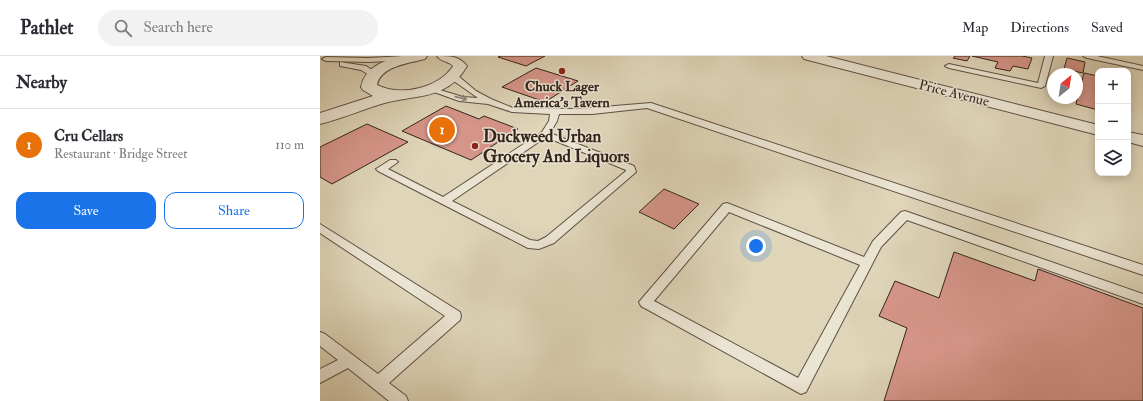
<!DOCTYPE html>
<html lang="en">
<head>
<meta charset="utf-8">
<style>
  body { margin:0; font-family:"IM FELL Double Pica",serif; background:#f2f2f3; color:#2b2b33 }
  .controls { position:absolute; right:12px; top:12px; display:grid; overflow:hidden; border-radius:8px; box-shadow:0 2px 10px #0003 }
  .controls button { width:36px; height:36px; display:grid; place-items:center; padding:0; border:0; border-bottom:1px solid #e1e1e2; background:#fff; color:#2b2b33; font:20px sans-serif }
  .compass { position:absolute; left:727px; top:12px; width:36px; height:36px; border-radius:50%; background:#fff; box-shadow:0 2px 10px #0003; rotate:30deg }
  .you { position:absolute; left:436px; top:190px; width:14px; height:14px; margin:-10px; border:3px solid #fff; border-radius:50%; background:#1a73e8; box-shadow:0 0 0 6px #1a73e833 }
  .badge { display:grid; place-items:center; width:26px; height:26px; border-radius:50%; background:#1a73e8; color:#fff; font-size:13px; font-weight:700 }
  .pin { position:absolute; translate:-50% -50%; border:2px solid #fff; box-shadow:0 1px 4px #0006 }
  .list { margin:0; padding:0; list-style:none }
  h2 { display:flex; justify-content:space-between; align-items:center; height:52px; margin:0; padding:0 16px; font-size:17px }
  h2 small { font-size:13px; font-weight:400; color:#7c7c81 }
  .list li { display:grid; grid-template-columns:26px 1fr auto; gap:12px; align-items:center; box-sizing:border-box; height:72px; padding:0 16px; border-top:1px solid #e1e1e2 }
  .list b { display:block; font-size:15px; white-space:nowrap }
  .list p { margin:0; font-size:13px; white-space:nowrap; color:#7c7c81 }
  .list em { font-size:13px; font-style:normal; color:#7c7c81 }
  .actions { display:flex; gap:8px; padding:12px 16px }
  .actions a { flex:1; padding:9px 0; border:1px solid #1a73e8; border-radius:12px; text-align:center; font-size:14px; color:#1a73e8 }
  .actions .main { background:#1a73e8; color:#fff }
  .icon { flex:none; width:22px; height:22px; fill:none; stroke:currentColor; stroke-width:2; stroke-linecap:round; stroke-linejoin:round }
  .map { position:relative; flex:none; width:823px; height:345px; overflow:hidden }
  header { display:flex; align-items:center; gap:24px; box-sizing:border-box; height:56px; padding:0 20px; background:#fff; border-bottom:1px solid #e1e1e2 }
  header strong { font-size:19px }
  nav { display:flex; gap:22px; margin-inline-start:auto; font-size:14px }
  .search { width:280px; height:36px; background:#f2f2f3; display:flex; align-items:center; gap:10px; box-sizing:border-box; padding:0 14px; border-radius:22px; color:#7c7c81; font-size:15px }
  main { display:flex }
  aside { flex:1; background:#fff }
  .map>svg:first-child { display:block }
</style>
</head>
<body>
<header>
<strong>Pathlet</strong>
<div class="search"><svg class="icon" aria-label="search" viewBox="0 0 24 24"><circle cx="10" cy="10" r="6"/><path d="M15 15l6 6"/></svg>Search here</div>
<nav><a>Map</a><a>Directions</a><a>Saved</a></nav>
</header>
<main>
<aside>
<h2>Nearby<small></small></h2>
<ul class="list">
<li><span class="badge" style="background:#e8710a">1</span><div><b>Cru Cellars</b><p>Restaurant · Bridge Street</p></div><em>110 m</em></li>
</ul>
<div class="actions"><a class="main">Save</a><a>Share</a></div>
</aside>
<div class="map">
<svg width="823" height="345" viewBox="0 0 823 345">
  <rect width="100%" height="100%" fill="#dfd5b9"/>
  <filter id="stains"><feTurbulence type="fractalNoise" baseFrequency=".005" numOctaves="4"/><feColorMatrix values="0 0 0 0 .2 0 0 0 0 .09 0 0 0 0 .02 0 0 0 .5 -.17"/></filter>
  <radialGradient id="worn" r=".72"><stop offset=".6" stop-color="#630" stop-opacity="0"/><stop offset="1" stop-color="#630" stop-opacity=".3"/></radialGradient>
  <!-- building -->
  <g fill="#d6968a" stroke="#34241d">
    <path d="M181,0h44l-19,10 -28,-9z"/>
    <path d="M635,0h15l-3,5 -14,-3z"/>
    <path d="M652,0h50l10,2 -4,11 -15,-3 -3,5 -15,-3 3,-6z"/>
    <path d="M747,2l18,4 -2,11 -19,-4z"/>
    <path d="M216,12l42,13 -33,21 -43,-15z"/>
    <path d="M764,17l14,3v34l-22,-6z"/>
    <path d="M126,50l33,13 5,-3 34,13 -47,31 -69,-29z"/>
    <path d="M47,68l41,18 -76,42 -12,-7v-30z"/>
    <path d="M344,133l35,15 -25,25 -35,-17z"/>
    <path d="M634,196l81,29 3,-12 105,39v93h-259l23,-73 -28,-12 16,-35 44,17z"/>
  </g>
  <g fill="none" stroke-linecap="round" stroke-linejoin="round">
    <defs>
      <g id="service">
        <path d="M86,0l3,2 -1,2 -40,2 -42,-1 -4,-2 4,-2 42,1z"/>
        <path d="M725,0h8l-8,30 -4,2 -92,-20 -4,-2 4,-2 89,19z"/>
        <path d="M763,0h14l46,10v4l-56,-12z"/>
        <path d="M20,6l26,4 12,8 -1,2h-6l-10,-6 -21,-4z"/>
        <path d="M131,19h6l19,16 15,8 22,9 65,1 73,-6 492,162v10l-496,-167 -55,6h-33l-2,7 -7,12 84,33 2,6 -82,71 -15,6 -11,-1 -150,-77 -2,-2 14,-9h6l2,2 -10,7 55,28 99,-65 7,-11 1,-7 -38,-2 -24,-8 -29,-3 -33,-12 4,-2 33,10 15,1 -27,-19zM226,81l80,33v1l-80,66 -8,4 -8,-1 -78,-39z"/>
        <path d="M407,147l137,54 9,-16 28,-29 4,-1 238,83v10l-236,-84 -26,27 -75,145 -5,2 -160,-88 -2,-4 84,-98zM409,156l131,53 -62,113 -144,-77z"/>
        <path d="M0,168l140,88 1,4 -1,4 -71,63 17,13 2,5h-19l-41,-33 -28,15v-14l18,-9 -18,-14v-14l5,2 53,40 67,-58 -125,-83z"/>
      </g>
      <g id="minor">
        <path d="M81,0h26l-2,3c-15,4 -45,7 -48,26 23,12 62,3 76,-19 -4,-5 -12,-4 -16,-10 14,0 22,0 30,10 -20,35 -52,28 -86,38 -20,6 -40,15 -61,20v-11l53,-17 -10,-6 -2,-3c4,-20 22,-26 40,-31z"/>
        <path d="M482,0h24l272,69v10l-294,-76z"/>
        <path d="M808,76l15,3v11l-15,-4z"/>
      </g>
    </defs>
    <!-- service casing -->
    <use href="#service" stroke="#5f5044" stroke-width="2"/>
    <!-- minor casing -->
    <use href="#minor" stroke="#5f5044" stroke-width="2"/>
    <!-- service -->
    <use href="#service" fill="#eae4d2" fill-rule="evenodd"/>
    <!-- minor -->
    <use href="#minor" fill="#eae4d2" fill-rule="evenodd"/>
  </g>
  <!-- one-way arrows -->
  <defs><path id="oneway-shaft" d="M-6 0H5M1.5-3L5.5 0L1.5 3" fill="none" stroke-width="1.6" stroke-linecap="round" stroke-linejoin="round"/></defs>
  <use stroke="#8f8478" href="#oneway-shaft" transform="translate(141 42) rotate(13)"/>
  <!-- markers -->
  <g fill="#8f2418" stroke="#eae4d2" stroke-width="1.5">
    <circle cx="242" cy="15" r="4"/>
    <circle cx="155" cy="90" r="4"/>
  </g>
  <g text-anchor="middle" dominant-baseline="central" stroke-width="3" stroke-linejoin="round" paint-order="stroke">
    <!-- far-poi labels -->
    <g font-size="14" font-weight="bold" fill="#34241d" stroke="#eae4d2">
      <text x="242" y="30">Chuck Lager<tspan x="242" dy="16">America's Tavern</tspan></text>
    </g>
    <!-- far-street labels -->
    <g font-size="14" fill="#34241d" stroke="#eae4d2">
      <text transform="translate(634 37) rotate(14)">Price Avenue</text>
    </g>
    <!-- poi labels -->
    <g font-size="17" font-weight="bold" fill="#34241d" stroke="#eae4d2" text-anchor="start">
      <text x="163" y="80">Duckweed Urban<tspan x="163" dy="20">Grocery And Liquors</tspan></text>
    </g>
  </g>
  <rect width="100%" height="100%" filter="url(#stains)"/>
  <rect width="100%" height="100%" fill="url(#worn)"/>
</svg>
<div class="controls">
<button>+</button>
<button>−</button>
<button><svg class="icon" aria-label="layers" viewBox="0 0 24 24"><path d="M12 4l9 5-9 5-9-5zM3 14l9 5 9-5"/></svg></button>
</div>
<svg class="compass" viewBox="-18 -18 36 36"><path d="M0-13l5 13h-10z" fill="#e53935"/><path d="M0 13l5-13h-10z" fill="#7c7c81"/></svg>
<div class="you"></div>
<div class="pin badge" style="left:122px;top:74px;background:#e8710a">1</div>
</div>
</main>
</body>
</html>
